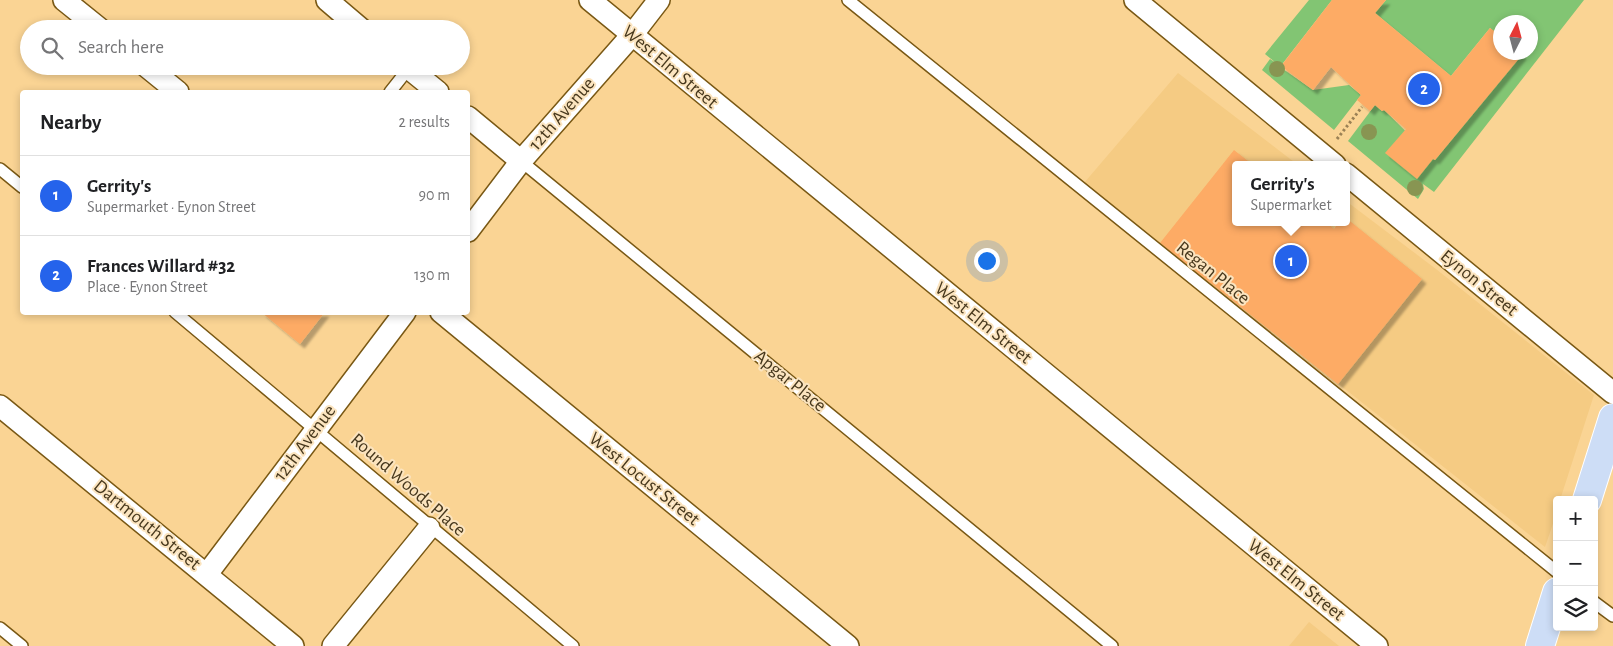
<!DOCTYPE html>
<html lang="en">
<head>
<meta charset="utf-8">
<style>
  body { margin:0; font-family:"Alegreya Sans",sans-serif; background:#f6f6f6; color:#202124 }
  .controls { position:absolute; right:15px; bottom:15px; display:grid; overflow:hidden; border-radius:5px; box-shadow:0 2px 8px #0003 }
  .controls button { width:45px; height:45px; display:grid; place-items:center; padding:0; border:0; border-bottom:1px solid #e0e0e0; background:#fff; color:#202124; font:25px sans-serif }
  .compass { position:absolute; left:1493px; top:15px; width:45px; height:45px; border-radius:50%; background:#fff; box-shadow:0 2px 8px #0003; rotate:6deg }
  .you { position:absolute; left:986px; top:260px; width:18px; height:18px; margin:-12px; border:4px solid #fff; border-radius:50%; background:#1a73e8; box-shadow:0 0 0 8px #1a73e833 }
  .badge { display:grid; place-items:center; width:32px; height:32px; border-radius:50%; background:#2563eb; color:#fff; font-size:16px; font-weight:700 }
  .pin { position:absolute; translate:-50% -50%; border:2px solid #fff; box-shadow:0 1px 5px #0006 }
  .popup { position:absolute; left:1232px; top:161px; width:118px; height:65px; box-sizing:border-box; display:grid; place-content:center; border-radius:5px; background:#fff; filter:drop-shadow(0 1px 4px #0005); font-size:16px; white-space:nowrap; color:#757577 }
  .popup b { font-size:19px; color:#202124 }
  .popup::after { content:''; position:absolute; left:50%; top:100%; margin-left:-10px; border:10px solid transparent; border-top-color:#fff }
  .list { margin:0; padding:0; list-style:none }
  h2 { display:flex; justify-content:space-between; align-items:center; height:65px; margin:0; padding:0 20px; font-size:21px }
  h2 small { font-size:16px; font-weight:400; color:#757577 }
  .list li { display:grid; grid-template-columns:32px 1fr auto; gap:15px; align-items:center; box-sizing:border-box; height:80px; padding:0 20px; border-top:1px solid #e0e0e0 }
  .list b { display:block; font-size:19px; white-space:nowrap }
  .list p { margin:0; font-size:16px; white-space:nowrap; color:#757577 }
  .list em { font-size:16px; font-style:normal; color:#757577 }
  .icon { flex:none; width:28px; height:28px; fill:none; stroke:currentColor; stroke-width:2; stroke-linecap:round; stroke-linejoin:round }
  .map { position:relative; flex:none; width:1613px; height:646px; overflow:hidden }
  .search { position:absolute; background:#fff; box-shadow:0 2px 8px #0003; left:20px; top:20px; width:450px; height:55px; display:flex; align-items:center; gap:12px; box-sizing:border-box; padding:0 18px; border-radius:28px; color:#757577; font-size:19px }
  .panel { position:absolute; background:#fff; box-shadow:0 2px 8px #0003; left:20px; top:90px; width:450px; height:225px; border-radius:5px }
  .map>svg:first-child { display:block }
</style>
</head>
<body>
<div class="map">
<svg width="1613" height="646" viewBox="0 0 1613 646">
  <defs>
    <filter id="shadow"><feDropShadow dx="4.5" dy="4.5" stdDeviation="1" flood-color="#0004"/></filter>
  </defs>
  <rect width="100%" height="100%" fill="#fad494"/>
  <!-- built -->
  <g fill="#f5cb83">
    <path d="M1178,73l120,92h-62v57h110v-21l90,68 158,126 -34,105h-3v12l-12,35 -461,-364z"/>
    <path d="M1309,622l30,24h-50z"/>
  </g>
  <!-- green -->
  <g fill="#82c573">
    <path d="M1309,0h23l-52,67 33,23 36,-5 12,10 -27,35 -72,-60 8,-11 6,4 -11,-9z"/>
    <path d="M1386,0h198l-150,192 -11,-8 1,5 -6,10 -70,-58 27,-36 7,6 2,-1 51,50 86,-105 -2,-2 11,-1v-30h-30v16l-10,-10 -39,48 -76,-63z"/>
  </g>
  <!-- building -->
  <g fill="#fdab65" filter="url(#shadow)">
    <path d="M1332,0h54l-11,13 76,63 39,-48 10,7v17h19l3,3 -87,105 -2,-1 -16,20 -32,-26 21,-24 -22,-19 -2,1 -7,-6 -5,6 -13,-11 4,-5 -30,-28 -18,23 -32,-24z"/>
    <path d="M1234,150l19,15h-17v57h90l8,7 5,-7h7v-4l76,61 -84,105 -178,-141z"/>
    <path d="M261,312h64l-25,32z"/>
  </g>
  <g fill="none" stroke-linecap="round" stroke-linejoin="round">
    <defs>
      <g id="lane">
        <path d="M848,0l709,572"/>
        <path d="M390,92l19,-24"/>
        <path d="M521,161l591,485"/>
        <path d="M0,169l22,18"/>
        <path d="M175,312l398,334"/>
        <path d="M1594,602l19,14"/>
        <path d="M0,628l22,18"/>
      </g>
      <g id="street">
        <path d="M64,0l36,29"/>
        <path d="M327,0l34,29"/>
        <path d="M590,0l787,646"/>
        <path d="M1135,0l200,165"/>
        <path d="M146,66l32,26"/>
        <path d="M406,66l32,26"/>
        <path d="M468,117l53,44"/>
        <path d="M1346,174l267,219"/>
        <path d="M468,231l53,-70 111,-126 27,-35"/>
        <path d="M441,312l407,334"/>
        <path d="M0,406l293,240"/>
        <path d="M207,574l198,-262"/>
        <path d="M333,646l96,-118"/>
      </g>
      <g id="primary">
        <path d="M1587,500l26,-82"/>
        <path d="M1540,646l17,-54"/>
      </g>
    </defs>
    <!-- lane casing -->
    <use href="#lane" stroke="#795814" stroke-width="14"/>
    <!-- street casing -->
    <use href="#street" stroke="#795814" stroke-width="24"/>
    <!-- primary casing -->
    <use href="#primary" stroke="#fff" stroke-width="30"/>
    <!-- path -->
    <path stroke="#9b8155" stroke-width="3" stroke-dasharray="2.5 2.5" stroke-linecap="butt" d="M1337,139l25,-32"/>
    <!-- lane -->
    <use href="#lane" stroke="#fff" stroke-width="11"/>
    <!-- street -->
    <use href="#street" stroke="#fff" stroke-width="21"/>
    <!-- primary -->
    <use href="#primary" stroke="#cdddf6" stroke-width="28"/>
  </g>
  <!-- trees -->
  <g fill="#889552">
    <circle cx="1277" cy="69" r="8"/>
    <circle cx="1369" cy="132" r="8"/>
    <circle cx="1415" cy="188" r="8"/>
  </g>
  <g text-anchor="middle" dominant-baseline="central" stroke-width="4" stroke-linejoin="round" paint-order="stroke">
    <!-- street labels -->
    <g font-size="19" fill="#47381d" stroke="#fbe4bf">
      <text transform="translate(670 67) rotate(40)">West Elm Street</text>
      <text transform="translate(562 114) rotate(-49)">12th Avenue</text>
      <text transform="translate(1213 273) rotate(39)">Regan Place</text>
      <text transform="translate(1479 283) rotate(39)">Eynon Street</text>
      <text transform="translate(983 323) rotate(39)">West Elm Street</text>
      <text transform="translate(790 381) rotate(39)">Apgar Place</text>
      <text transform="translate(305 443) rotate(-53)">12th Avenue</text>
      <text transform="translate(644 479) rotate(39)">West Locust Street</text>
      <text transform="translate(408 485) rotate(41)">Round Woods Place</text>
      <text transform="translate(147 525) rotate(39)">Dartmouth Street</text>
      <text transform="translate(1296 580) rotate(39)">West Elm Street</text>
    </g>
  </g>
</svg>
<div class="controls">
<button>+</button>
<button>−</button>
<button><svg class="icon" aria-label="layers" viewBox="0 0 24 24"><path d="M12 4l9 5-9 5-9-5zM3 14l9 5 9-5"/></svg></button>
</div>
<svg class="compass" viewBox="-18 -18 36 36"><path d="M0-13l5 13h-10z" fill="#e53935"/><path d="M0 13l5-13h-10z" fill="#757577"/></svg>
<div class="you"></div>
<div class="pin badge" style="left:1291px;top:261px">1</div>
<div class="popup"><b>Gerrity's</b>Supermarket</div>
<div class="pin badge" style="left:1424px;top:89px">2</div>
<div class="search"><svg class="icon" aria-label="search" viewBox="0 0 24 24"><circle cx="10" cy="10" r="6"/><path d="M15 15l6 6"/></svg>Search here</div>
<section class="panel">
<h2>Nearby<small>2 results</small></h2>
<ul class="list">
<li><span class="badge">1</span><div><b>Gerrity's</b><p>Supermarket · Eynon Street</p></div><em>90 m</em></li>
<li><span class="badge">2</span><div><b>Frances Willard #32</b><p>Place · Eynon Street</p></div><em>130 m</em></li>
</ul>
</section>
</div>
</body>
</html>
